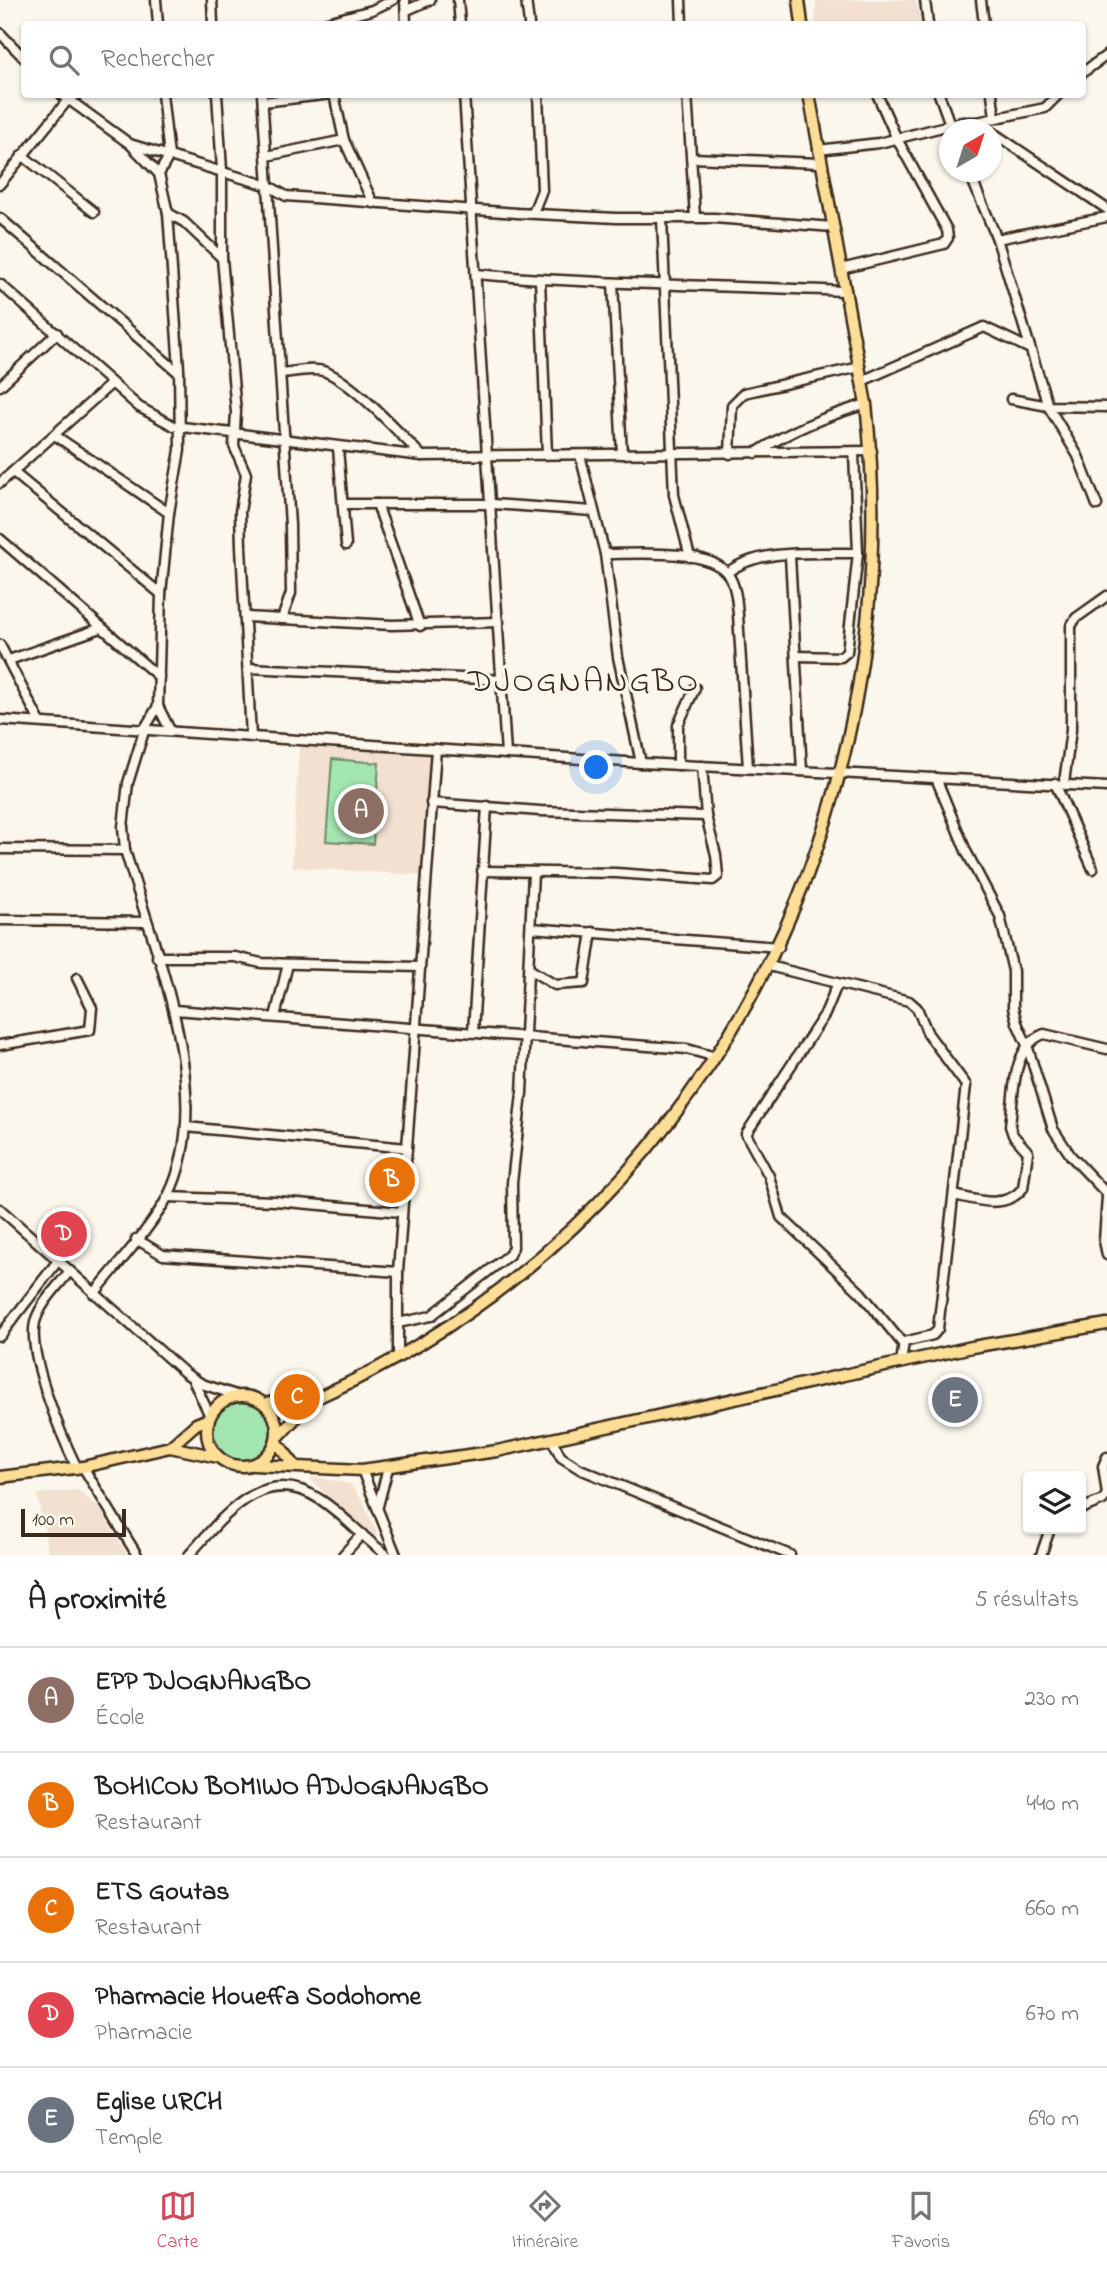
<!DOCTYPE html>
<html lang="fr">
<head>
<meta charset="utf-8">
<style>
  body { margin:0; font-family:"Indie Flower",sans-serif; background:#f6f6f6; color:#222 }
  .controls { position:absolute; right:21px; bottom:21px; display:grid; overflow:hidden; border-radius:7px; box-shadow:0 2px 5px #0004 }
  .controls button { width:63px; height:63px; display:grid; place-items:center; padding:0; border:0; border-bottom:2px solid #e0e0e0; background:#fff; color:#222; font:35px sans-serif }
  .compass { position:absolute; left:939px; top:119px; width:63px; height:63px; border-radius:50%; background:#fff; box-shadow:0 2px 5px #0004; rotate:39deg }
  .scale { position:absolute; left:21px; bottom:18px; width:105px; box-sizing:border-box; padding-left:7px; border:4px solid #3b2a1e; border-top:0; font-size:19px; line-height:24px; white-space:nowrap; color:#3b2a1e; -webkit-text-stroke:5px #fbf7ec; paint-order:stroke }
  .you { position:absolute; left:597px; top:768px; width:24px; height:24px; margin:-18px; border:5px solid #fff; border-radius:50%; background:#1a73e8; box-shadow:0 0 0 10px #1a73e833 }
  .badge { display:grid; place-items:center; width:46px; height:46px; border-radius:50%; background:#d1495b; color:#fff; font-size:23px; font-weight:700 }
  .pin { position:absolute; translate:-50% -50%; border:4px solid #fff; box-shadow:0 2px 7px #0006 }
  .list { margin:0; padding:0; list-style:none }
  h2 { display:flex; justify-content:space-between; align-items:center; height:91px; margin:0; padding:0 28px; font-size:30px }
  h2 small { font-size:23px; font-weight:400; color:#767676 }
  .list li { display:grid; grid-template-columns:46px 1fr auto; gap:21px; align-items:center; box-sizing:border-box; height:105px; padding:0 28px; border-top:2px solid #e0e0e0 }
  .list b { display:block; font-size:26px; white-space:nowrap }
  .list p { margin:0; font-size:23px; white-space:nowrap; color:#767676 }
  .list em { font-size:23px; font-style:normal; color:#767676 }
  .icon { flex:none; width:38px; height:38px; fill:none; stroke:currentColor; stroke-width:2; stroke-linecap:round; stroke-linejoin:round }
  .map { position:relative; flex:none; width:1107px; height:1555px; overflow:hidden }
  .search { position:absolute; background:#fff; box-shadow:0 2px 5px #0004; left:21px; right:21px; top:21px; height:77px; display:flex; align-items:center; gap:18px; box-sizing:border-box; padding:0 24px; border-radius:7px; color:#767676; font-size:26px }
  .sheet { height:616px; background:#fff }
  nav { display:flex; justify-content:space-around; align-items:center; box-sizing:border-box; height:98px; border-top:2px solid #e0e0e0; background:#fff; font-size:19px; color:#767676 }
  nav a { display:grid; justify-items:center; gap:4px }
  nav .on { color:#d1495b }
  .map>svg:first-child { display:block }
</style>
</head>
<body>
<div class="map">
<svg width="1107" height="1555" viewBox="0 0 1107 1555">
  <rect width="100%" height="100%" fill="#fbf7ec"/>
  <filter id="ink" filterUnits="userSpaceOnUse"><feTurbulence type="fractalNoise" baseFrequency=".0143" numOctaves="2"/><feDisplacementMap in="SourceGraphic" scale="14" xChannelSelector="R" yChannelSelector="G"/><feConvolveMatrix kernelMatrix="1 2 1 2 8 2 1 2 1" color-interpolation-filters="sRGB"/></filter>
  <g filter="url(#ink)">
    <!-- built -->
    <g fill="#f2e0d0">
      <path d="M816,0h99l8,24h-108z"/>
      <path d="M299,747l133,8 -11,120 -129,-8z"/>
      <path d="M316,1477l34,7 13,17 15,35h-8l-60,-57z"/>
      <path d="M78,1490l23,20 26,45h-78l-12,-61z"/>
    </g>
    <!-- green -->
    <g fill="#a3e6b0" stroke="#6f8867" stroke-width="2">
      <path d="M332,759l47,4 -6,81 -47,-3z"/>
      <circle cx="242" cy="1431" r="29"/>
    </g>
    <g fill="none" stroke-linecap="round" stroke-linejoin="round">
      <defs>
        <g id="minor">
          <path d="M156,0l2,24"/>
          <path d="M212,0l1,24"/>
          <path d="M405,0l1,24"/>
          <path d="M458,0l2,24"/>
          <path d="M526,0l3,24"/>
          <path d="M681,0l1,24"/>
          <path d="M925,0l3,24"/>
          <path d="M981,0l3,24"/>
          <path d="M407,10l23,-10"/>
          <path d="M320,24l52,-14 21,-10"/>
          <path d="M0,33l24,25"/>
          <path d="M1082,73l25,-18"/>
          <path d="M61,94l69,50 29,30 9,39 11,156 1,81 -11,63 -8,81 -3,112 -13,22 -17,55 -5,44 2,23c29,100 93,246 43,346 -16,31 -52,70 -74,98"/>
          <path d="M217,94l5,76v88l14,154 -2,34 12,28 -6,38 1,35 10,190"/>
          <path d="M262,94l28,431 1,68 -9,26"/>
          <path d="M334,94l10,46 29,63"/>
          <path d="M464,94l42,660"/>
          <path d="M687,94l8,123"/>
          <path d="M939,94l13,36"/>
          <path d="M992,94l3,23"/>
          <path d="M263,102l69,-8"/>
          <path d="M977,122l68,-14 14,-14"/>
          <path d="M992,132l115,77"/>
          <path d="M133,145l136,41 17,10 231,17 99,5h98l119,9"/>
          <path d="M818,150l61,-7 83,-21h15l10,8"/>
          <path d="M22,155l72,57"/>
          <path d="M267,156l77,-16"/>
          <path d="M692,158l128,5"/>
          <path d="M969,172l28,67 51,167 59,1"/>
          <path d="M159,174l10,-18 -7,-62"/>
          <path d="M0,184l67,-83 11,-7"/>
          <path d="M168,213l16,9 38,36"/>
          <path d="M533,213l9,-23 -4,-96"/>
          <path d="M0,218l179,155"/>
          <path d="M662,219l12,276 16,62"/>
          <path d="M997,239l110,-22"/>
          <path d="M841,269l103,-25 4,-6 -1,-8 -50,-91 -20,-45"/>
          <path d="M476,274c123,11 247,11 370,17"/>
          <path d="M540,280l7,174"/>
          <path d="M613,283l9,171"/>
          <path d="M0,284l139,123 35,19 248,30 450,-5"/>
          <path d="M281,373c13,-1 33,-6 45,-1 29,12 73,61 96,84"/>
          <path d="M862,381l122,-54 44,21"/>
          <path d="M0,386l57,-53"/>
          <path d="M1011,399l37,7 30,50 19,49"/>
          <path d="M56,436l113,77"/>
          <path d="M338,448l8,97"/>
          <path d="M756,453c34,-23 71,-37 110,-49"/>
          <path d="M730,454l2,-49 12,-12 116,-26"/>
          <path d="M580,455l25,99 13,103 23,106"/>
          <path d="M13,472l148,122"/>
          <path d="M0,483l111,-99"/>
          <path d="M345,504h147l101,7"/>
          <path d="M377,504l43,122"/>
          <path d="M0,539l159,138"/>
          <path d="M605,554c31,0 101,-6 122,19 9,11 10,29 11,42l10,153"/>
          <path d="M790,556l12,215"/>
          <path d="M727,573c32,-26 91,-19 131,-20"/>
          <path d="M246,617l146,8 107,-3"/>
          <path d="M0,645l40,77"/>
          <path d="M796,656l45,1 6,-5 11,-99 -4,-100"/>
          <path d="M9,660l92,-32"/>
          <path d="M248,668l256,12"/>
          <path d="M158,706l12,24"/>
          <path d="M0,720l641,43 466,24"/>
          <path d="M678,765v-40l17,-37"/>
          <path d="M936,778l30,73 34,65 13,55v37l4,15 10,22 26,84 18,27 36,38"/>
          <path d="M1055,783l38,86"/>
          <path d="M1064,783l7,-53v-104l5,-8 31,-22"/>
          <path d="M431,803l109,8 166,5"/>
          <path d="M0,849l125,1"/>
          <path d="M482,871l134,2 97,7 5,-4 -2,-21 -10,-39 -4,-50"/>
          <path d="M0,920l146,2"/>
          <path d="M531,928l248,19"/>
          <path d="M157,957h78l26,6 157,4"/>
          <path d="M769,966l140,35 8,7 11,26 38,51 -28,244 -5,6 -29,7 -3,21"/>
          <path d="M529,969l26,16 29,-2 8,-51"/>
          <path d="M837,985l-12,29 -79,120 23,42 12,41 80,76 42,51"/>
          <path d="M174,1010l513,39 29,8"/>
          <path d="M275,1017l13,-53"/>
          <path d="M473,1032l14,-226"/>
          <path d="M0,1045l90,-15 2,-22 -15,-30"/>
          <path d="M186,1127l221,21"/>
          <path d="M954,1195c23,5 52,15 69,-7l5,-36 -15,-17 -3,-9c4,-29 1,-80 34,-92l63,15"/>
          <path d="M1107,1196l-3,45 3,14"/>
          <path d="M168,1197l107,4 127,11"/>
          <path d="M0,1209l185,164 17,11 37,12"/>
          <path d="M136,1239l27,16 235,17"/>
          <path d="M69,1272c-12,15 -29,32 -34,50 -8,33 27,115 42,146"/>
          <path d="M398,1323l33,-7 78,-61 4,-8 -1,-64 10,-90 11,-220"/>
          <path d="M0,1336l57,-74"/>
          <path d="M398,1356v-84l38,-523"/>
          <path d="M193,1380l17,36"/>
          <path d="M552,1440l9,17 19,12 210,86"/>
          <path d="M1107,1457l-4,9 4,28"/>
          <path d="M83,1467l54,88"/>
          <path d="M362,1470l34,85"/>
          <path d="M378,1506l10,-38"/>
          <path d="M1081,1509l22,-9 4,-6"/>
          <path d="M189,1555c36,-40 75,-93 132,-55 24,16 43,39 66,55"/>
          <path d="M343,1555l19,-21"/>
          <path d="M1041,1555l9,-26"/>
        </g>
        <g id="major">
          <path d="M799,0l3,24"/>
          <circle cx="242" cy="1431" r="35"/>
          <path d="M265,1404c17,-7 38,0 56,-8 384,-173 591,-580 545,-992l-57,-310"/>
          <path d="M277,1438l35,-38"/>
          <path d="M276,1441l19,25"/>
          <path d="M170,1447l26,-23 12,-5"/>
          <path d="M254,1465l108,5 135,-19 475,-104 135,-23"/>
          <path d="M0,1477l83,-10 87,-20 48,10"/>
        </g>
      </defs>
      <!-- minor casing -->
      <use href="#minor" stroke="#3b2a1e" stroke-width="13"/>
      <!-- major casing -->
      <use href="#major" stroke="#3b2a1e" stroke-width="15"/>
      <!-- minor -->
      <use href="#minor" stroke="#fbf7ec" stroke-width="8"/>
      <!-- major -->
      <use href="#major" stroke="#fdde96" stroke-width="10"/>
    </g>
  </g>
  <g text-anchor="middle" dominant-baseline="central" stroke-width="6" stroke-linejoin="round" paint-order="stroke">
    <!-- neighbourhood labels -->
    <g font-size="33" letter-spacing="2" fill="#3b2a1e" stroke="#fbf7ec">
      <text x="584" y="683">DJOGNANGBO</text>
    </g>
  </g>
</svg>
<div class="controls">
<button><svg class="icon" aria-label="layers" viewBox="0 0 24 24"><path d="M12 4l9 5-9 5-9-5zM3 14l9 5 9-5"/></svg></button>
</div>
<svg class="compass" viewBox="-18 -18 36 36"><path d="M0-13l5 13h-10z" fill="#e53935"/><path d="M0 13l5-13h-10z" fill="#767676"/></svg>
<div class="scale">100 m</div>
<div class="you"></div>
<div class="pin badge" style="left:361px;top:811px;background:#8d6e63">A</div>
<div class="pin badge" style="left:392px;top:1180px;background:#e8710a">B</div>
<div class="pin badge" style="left:297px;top:1397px;background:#e8710a">C</div>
<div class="pin badge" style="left:64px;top:1234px;background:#e0444e">D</div>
<div class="pin badge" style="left:955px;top:1400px;background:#6b7280">E</div>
<div class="search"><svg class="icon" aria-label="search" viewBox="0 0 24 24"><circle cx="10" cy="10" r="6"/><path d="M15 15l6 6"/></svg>Rechercher</div>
</div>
<section class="sheet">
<h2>À proximité<small>5 résultats</small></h2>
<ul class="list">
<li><span class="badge" style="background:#8d6e63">A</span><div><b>EPP DJOGNANGBO</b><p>École</p></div><em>230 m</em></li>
<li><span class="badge" style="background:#e8710a">B</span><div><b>BOHICON BOMIWO ADJOGNANGBO</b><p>Restaurant</p></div><em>440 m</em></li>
<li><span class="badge" style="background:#e8710a">C</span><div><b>ETS Goutas</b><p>Restaurant</p></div><em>660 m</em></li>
<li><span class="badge" style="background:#e0444e">D</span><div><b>Pharmacie Houeffa Sodohome</b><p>Pharmacie</p></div><em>670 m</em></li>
<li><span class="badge" style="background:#6b7280">E</span><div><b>Eglise URCH</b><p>Temple</p></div><em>690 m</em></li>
</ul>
</section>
<nav>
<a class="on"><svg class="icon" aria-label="map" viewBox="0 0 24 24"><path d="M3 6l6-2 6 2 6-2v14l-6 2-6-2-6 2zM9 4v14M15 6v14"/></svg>Carte</a>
<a><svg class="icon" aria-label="directions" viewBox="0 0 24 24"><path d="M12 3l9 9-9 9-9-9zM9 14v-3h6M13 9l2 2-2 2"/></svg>Itinéraire</a>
<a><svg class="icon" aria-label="saved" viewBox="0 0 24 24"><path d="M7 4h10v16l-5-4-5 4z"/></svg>Favoris</a>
</nav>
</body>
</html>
